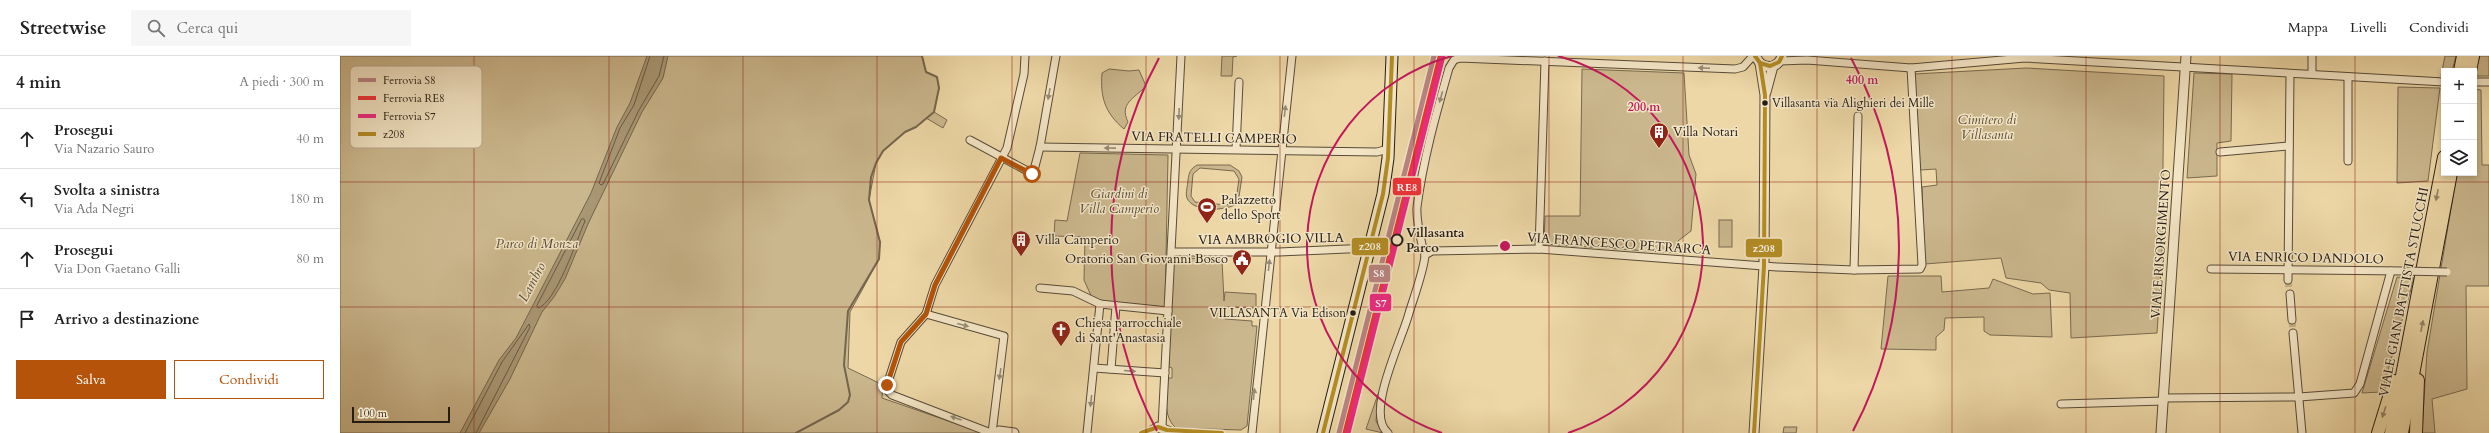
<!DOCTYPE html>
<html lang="it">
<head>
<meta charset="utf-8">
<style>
  body { margin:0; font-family:Cardo,serif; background:#f6f6f6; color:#222 }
  .controls { position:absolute; right:12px; top:12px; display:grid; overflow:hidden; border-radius:0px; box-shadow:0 2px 6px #0003 }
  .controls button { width:36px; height:36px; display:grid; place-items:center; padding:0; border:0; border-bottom:1px solid #e0e0e0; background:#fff; color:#222; font:20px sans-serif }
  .scale { position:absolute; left:12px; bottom:10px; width:98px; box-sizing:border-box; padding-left:4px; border:2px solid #251c13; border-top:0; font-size:11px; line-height:14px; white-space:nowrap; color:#251c13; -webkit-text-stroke:3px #f3e5c5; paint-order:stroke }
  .stop { position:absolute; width:12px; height:12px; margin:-9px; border:3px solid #b45309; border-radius:50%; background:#fff }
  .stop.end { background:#b45309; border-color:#fff; box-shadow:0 1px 4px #0008 }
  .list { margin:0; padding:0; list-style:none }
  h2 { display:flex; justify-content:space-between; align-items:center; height:52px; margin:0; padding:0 16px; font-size:17px }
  h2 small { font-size:13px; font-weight:400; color:#767676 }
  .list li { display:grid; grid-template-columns:26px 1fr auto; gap:12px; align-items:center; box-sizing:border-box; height:60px; padding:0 16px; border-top:1px solid #e0e0e0 }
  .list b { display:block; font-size:15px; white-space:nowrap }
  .list p { margin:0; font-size:13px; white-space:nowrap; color:#767676 }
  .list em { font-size:13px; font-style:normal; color:#767676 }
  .actions { display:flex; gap:8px; padding:12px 16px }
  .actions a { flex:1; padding:9px 0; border:1px solid #b45309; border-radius:0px; text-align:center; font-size:14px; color:#b45309 }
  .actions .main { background:#b45309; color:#fff }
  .icon { flex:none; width:22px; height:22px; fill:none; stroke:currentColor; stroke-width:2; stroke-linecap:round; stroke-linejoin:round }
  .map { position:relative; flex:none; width:2149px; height:377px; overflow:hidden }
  header { display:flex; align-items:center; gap:24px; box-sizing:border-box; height:56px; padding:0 20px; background:#fff; border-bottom:1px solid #e0e0e0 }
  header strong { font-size:19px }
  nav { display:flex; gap:22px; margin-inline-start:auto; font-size:14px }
  .search { width:280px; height:36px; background:#f6f6f6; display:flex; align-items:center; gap:10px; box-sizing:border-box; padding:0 14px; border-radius:0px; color:#767676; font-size:15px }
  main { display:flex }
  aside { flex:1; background:#fff }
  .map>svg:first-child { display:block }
</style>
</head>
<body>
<header>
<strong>Streetwise</strong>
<div class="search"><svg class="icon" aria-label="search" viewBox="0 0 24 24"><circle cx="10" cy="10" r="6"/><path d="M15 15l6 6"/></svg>Cerca qui</div>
<nav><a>Mappa</a><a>Livelli</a><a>Condividi</a></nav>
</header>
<main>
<aside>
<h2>4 min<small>A piedi · 300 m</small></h2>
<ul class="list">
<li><svg class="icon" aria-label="ahead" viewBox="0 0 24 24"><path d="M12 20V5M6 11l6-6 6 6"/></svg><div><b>Prosegui</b><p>Via Nazario Sauro</p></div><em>40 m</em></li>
<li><svg class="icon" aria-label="left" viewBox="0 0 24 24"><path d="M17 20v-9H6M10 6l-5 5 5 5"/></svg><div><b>Svolta a sinistra</b><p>Via Ada Negri</p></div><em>180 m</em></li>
<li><svg class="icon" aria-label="ahead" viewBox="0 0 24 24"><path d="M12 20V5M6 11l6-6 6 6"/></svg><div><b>Prosegui</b><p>Via Don Gaetano Galli</p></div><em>80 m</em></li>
<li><svg class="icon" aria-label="arrive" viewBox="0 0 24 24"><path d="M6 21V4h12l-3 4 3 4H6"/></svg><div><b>Arrivo a destinazione</b></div></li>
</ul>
<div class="actions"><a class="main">Salva</a><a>Condividi</a></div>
</aside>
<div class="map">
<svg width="2149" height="377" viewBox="0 0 2149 377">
  <rect width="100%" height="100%" fill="#edd7a6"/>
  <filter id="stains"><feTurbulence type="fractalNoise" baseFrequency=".005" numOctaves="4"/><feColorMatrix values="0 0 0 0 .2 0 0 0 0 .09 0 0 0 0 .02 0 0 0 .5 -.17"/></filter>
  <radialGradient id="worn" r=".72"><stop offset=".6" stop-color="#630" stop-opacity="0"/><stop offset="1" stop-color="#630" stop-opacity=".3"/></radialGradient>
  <!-- green -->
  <g fill="#cbb78d" stroke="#786a50" fill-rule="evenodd">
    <path d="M0,0h582l4,16 11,5 2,11 -5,24 13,8 -4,8 -17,-10 -10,9 -11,5 -22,19 -7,12 -7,37 11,42 -1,17 -29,53 -2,56 35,17 -1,13 101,35h-643z"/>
    <path d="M882,0h15l-4,1 -1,19h-11z"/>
    <path d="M2105,0h11l-4,15h-8v5h-3z"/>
    <path d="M2140,0h9v20h-15z"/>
    <path d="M1686,12l138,8 -2,177 -5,80 -86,5 -1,-45 -21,-3 -8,-7 -35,-5 -5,-20 -76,6 -3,-77 15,-2 -1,-16 -16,1 -6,-96z"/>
    <path d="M769,13l20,2 10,-1 7,16c-12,13 -27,17 -18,36l-4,7c-19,-16 -24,-32 -22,-56z"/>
    <path d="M1242,13l102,4 5,82 7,19 -5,57 -13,10v12l-134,-9 1,-28h35z"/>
    <path d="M1854,17l38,1 -1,67 -14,2v33l-30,2z"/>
    <path d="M2058,31l42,1 -12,93 -31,2z"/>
    <path d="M2134,33l7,1 1,75h7v121h-23l1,103 -35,10 3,34h-13l5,-81 30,-179h17z"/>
    <circle cx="1491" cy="47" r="4.5"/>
    <path d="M740,97l88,2 -3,152 -72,-7 -9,-20 1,-43 -31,-1 1,-16 12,1z"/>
    <path d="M857,109h33l9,6 3,6 -4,26c-10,8 -45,10 -51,-5 -2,-5 1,-13 1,-18 1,-7 2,-11 9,-15zM860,112l34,3 5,8 -3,21 -9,5 -32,-3 -4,-6 2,-22z"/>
    <rect x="1379" y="164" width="13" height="27"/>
    <path d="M832,201l50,3 2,41 1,-9 31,2v14l-32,-1 1,12 27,2v5h5l-10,100 -6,4 -65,-2c-14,-12 -9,-34 -8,-50h4v-10l-3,-1z"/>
    <path d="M1548,220h53l1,16 47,-4 4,-9 40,15 17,-1 2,44 -62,-2 -6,-4v-14l-39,1 -1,12 -8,7v13l-55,-1z"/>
    <path d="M2057,221l17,1 -32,114 -20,1z"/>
    <path d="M1038,338l-2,27 7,12 -17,-4z"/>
    <path d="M1444,371h13l-1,6h-13z"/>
  </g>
  <!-- water -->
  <path fill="#a99774" stroke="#74664d" d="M307,0h21l-5,22 -21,34 -54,112 -23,55 -11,18 -12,15 -32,67 -31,54h-19l39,-73 17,-22 75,-145 26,-66 13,-24z"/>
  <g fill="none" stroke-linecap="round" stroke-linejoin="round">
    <!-- shore -->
    <g stroke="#675a44" stroke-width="1">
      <path d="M310,0l-16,49 -14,23 -21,55 2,2 2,-1 36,-74 20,-34 5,-20"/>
      <path d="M242,163h2l1,2c-8,18 -29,82 -47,87l-1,-2z"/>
      <path d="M125,377l37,-71 27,-38 1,3 -54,106"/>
    </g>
    <!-- stream -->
    <path stroke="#74664d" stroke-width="2" d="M456,377l43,-23 9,-8 2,-7 -6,-30 4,-54 31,-52 1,-17 -11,-42 2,-23 5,-14 7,-12 22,-19 11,-5 18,-15 5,-24 -2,-11 -11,-5 -4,-16"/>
    <!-- minor-tunnel -->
    <g stroke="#c5b289" stroke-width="7" stroke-dasharray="7 3.5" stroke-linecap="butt">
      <path d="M1948,224l2,14"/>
      <path d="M1952,264l1,13"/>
    </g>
    <defs>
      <g id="minor">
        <path d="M1440,5l27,-1 104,8 114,-10 419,24"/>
        <path d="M1972,17v-17"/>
        <path d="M2134,26h15"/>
        <path d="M630,84l63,34 7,-27 16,-91"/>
        <path d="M700,91l337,5 11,-3"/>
        <path d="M896,93l3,-67"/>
        <path d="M1880,96l69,-6"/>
        <path d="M2008,105v-83"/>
        <path d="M1199,193l6,-188"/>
        <path d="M832,196h107l91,-4"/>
        <path d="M1085,199l7,-4 107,-2 238,18 77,3 66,-1 2,-4 -11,-197"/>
        <path d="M1871,213l193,2"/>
        <path d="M1514,214l4,-154"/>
        <path d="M1948,224l2,-205"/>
        <path d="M700,232l33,3 27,13"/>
        <path d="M1950,238l2,26"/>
        <path d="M586,258l9,-29 72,-137 17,-74 1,-18"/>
        <path d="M586,258l-25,28 -14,43 1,6 4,4 99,38"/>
        <path d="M586,258l78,22 -12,97"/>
        <path d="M1953,277l9,100"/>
        <path d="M754,312l71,5"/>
        <path d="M771,313l5,-63"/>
        <path d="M1824,342l135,-1 55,-4 6,-9 31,-113"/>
        <path d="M1721,348l103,-3"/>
        <path d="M822,371l19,-371"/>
        <path d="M747,377l13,-129 68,7"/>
        <path d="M912,377l40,-377"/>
        <path d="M1048,377c-24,-19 15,-95 21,-120 5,-16 15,-43 16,-58 1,-2 -1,-4 -2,-6 -3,-13 -7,-29 -6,-42 6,-47 19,-93 32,-139l5,-8 6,-2 275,11 8,-2 10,-11"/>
      </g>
      <g id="tertiary">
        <path d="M1415,0l5,7c9,7 19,3 22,-7"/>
        <path d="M1426,36l7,-26"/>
        <path d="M659,375l15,2"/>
        <path d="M809,377l9,-6 15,6"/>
        <path d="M1414,377l10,-167 1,-171 -5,-32"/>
        <path d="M1821,377l25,-377"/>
      </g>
      <path id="secondary" d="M983,377l60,-239 5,-36 4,-102"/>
      <g id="trunk">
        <path d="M2120,15l3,-15"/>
        <path d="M2130,15l3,-15"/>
        <path d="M2038,377l16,-52"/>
        <path d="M2051,377l53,-276"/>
        <path d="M2062,377l49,-260"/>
        <path d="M2076,377l2,-53"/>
      </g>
    </defs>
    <!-- minor casing -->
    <use href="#minor" stroke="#574b38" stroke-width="9"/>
    <!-- tertiary casing -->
    <use href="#tertiary" stroke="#574b38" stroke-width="11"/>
    <!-- secondary casing -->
    <use href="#secondary" stroke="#251c13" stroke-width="13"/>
    <!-- trunk casing -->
    <use href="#trunk" stroke="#251c13" stroke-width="14"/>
    <!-- minor -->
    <use href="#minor" stroke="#f3e5c5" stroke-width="7"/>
    <!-- tertiary -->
    <use href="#tertiary" stroke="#f3e5c5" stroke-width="9"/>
    <!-- secondary -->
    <use href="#secondary" stroke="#f3e5c5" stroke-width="11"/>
    <!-- trunk -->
    <use href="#trunk" stroke="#edd7a6" stroke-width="12"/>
    <defs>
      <path id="minor-bridge" d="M2064,215l43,1"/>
    </defs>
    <!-- minor-bridge casing -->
    <use href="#minor-bridge" stroke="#574b38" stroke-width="9" stroke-linecap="butt"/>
    <!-- minor-bridge -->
    <use href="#minor-bridge" stroke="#f3e5c5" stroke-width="7"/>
    <defs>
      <g id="bus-1">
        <path d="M1415,0l5,7 10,3 9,-4 3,-6"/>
        <path d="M801,377l17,-6 9,3 55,3"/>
        <path d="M983,377l60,-239 5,-36 4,-102"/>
        <path d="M1414,377l10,-167 1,-171 -5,-32"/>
      </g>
    </defs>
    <!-- bus-1 casing -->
    <use href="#bus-1" stroke="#f3e5c5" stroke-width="7"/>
    <!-- bus-1 -->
    <use href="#bus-1" stroke="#b38d24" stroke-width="4"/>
    <defs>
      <path id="rail-1" d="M999,377l95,-377"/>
      <path id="rail-2" d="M1005,377l95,-376"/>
      <path id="rail-3" d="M1008,377l95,-377"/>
    </defs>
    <!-- rail-1 casing -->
    <use href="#rail-1" stroke="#f3e5c5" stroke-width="8"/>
    <!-- rail-2 casing -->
    <use href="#rail-2" stroke="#f3e5c5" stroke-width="8"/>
    <!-- rail-3 casing -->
    <use href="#rail-3" stroke="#f3e5c5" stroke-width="8"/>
    <!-- rail-1 -->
    <use href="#rail-1" stroke="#b98481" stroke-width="5"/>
    <!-- rail-2 -->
    <use href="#rail-2" stroke="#ee3338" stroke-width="5"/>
    <!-- rail-3 -->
    <use href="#rail-3" stroke="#ed2a81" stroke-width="5"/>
  </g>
  <!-- one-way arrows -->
  <defs><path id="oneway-solid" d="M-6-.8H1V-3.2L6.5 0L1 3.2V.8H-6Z"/></defs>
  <g fill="#968b75">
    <use href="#oneway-solid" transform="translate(1364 12) rotate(-177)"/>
    <use href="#oneway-solid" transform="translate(709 38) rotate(100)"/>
    <use href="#oneway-solid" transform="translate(1101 41) rotate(105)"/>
    <use href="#oneway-solid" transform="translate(945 55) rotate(-83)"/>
    <use href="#oneway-solid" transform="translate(839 58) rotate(92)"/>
    <use href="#oneway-solid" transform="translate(770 92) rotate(-179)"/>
    <use href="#oneway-solid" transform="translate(929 209) rotate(-84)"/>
    <use href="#oneway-solid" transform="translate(623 269) rotate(15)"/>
    <use href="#oneway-solid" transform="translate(790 315) rotate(5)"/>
    <use href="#oneway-solid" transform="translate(660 318) rotate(99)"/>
    <use href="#oneway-solid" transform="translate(914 338) rotate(-84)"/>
    <use href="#oneway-solid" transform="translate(751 345) rotate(96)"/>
    <use href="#oneway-solid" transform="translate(616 362) rotate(-161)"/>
  </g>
  <g fill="#938364">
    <use href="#oneway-solid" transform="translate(2097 139) rotate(101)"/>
    <use href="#oneway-solid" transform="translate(2082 270) rotate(-79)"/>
    <use href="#oneway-solid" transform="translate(2044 356) rotate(108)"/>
  </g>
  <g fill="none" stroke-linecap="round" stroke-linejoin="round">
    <!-- route -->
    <path stroke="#b45309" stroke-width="5" d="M547,329l14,-43 25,-28 9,-29 66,-127 31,16"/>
  </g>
  <!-- grid -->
  <path fill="none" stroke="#8f2418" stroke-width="1" stroke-opacity="0.55" d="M134,0v377M269,0v377M403,0v377M537,0v377M672,0v377M806,0v377M940,0v377M1074,0v377M1209,0v377M1343,0v377M1477,0v377M1612,0v377M1746,0v377M1880,0v377M2015,0v377M0,126h2149M0,251h2149"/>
  <!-- distance rings -->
  <g fill="none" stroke="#c2185b" stroke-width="2">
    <path d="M1102 377A197 197 0 0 1 1112 0M1218 0A197 197 0 0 1 1228 377"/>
    <path d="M817 375A394 394 0 0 1 819 2M1511 2A394 394 0 0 1 1513 375"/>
  </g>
  <!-- icons -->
  <defs>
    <symbol id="building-pin" viewBox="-11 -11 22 30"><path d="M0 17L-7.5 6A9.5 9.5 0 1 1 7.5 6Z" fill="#8f2418" stroke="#f3e5c5"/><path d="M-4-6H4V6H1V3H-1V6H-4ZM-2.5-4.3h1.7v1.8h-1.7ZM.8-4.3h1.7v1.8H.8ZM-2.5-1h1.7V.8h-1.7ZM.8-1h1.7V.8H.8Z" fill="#fff"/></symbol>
    <symbol id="stadium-pin" viewBox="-11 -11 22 30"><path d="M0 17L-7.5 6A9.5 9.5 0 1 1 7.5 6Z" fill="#8f2418" stroke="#f3e5c5"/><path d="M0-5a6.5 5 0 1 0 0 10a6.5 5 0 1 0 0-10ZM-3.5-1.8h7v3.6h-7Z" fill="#fff"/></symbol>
    <symbol id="civic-pin" viewBox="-11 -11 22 30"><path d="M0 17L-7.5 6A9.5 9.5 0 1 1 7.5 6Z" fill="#8f2418" stroke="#f3e5c5"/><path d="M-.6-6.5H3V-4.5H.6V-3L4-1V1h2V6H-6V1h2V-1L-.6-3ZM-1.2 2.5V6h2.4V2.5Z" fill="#fff"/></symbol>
    <symbol id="church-pin" viewBox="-11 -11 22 30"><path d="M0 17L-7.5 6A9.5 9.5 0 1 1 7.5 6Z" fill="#8f2418" stroke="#f3e5c5"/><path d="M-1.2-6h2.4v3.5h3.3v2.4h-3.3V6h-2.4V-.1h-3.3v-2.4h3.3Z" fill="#fff"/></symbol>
  </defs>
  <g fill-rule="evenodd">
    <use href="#building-pin" x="1308" y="65" width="22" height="30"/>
    <use href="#stadium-pin" x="856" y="140" width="22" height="30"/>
    <use href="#building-pin" x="670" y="173" width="22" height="30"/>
    <use href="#civic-pin" x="891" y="192" width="22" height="30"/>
    <use href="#church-pin" x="710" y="263" width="22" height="30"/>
  </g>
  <!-- markers -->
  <g fill="#251c13" stroke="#f3e5c5" stroke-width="1.5">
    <circle cx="1425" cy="47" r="3.5"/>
    <circle cx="1013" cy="257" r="3.5"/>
  </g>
  <circle fill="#f3e5c5" stroke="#251c13" stroke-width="2" cx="1057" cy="184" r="5.5"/>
  <g text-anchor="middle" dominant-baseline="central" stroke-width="3" stroke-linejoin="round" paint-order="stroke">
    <!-- bus labels -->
    <g font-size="12" fill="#251c13" stroke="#f3e5c5" text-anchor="start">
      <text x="1432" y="47">Villasanta via Alighieri dei Mille</text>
      <text x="1006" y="257" text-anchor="end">VILLASANTA Via Edison</text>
    </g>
    <!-- park labels -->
    <g font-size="13" font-style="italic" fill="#574a38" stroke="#f3e5c5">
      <text x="1647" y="64">Cimitero di<tspan x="1647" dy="15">Villasanta</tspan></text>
      <text x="779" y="138">Giardini di<tspan x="779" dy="15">Villa Camperio</tspan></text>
      <text x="197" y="188">Parco di Monza</text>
    </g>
    <!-- poi labels -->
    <g font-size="13" fill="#251c13" stroke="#f3e5c5" text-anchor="start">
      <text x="1333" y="76">Villa Notari</text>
      <text x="881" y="144">Palazzetto<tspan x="881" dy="15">dello Sport</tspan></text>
      <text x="695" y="184">Villa Camperio</text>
      <text x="888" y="203" text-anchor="end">Oratorio San Giovanni Bosco</text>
      <text x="735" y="267">Chiesa parrocchiale<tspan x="735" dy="15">di Sant'Anastasia</tspan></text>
    </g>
    <!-- street labels -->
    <g font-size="13" fill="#251c13" stroke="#f3e5c5">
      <text transform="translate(874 82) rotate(1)">VIA FRATELLI CAMPERIO</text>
      <text transform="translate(931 183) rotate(-1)">VIA AMBROGIO VILLA</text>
      <text transform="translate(1279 188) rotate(4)">VIA FRANCESCO PETRARCA</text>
      <text transform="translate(1821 188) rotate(-86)">VIALE RISORGIMENTO</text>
      <text transform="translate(1966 202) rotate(1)">VIA ENRICO DANDOLO</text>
      <text transform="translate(2064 236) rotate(-79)">VIALE GIAN BATTISTA STUCCHI</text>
    </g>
    <!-- stop labels -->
    <g font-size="13" font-weight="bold" fill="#251c13" stroke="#f3e5c5" text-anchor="start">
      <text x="1066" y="177">Villasanta<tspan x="1066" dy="15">Parco</tspan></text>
    </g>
    <!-- water labels -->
    <g font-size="14" font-style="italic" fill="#5a4d3a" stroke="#f3e5c5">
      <text transform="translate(192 226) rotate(-62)">Lambro</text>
    </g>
  </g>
  <!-- legend -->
  <rect x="10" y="10" width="132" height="82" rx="6" fill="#f3e5c5" stroke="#b5a990" stroke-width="1"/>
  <rect x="18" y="22" width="18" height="4" fill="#b98481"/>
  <rect x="18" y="40" width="18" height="4" fill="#ee3338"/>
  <rect x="18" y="58" width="18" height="4" fill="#ed2a81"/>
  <rect x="18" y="76" width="18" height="4" fill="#b38d24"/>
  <g font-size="11" fill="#251c13">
    <text x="43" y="28">Ferrovia S8</text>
    <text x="43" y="46">Ferrovia RE8</text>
    <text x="43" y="64">Ferrovia S7</text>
    <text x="43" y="82">z208</text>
  </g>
  <circle cx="1165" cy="190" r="6" fill="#c2185b" stroke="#f3e5c5" stroke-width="2"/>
  <g font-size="12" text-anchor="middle" font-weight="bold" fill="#c2185b" stroke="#f3e5c5" stroke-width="3" stroke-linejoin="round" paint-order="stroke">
    <text x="1522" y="28">400 m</text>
    <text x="1304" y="55">200 m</text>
  </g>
  <g stroke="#f3e5c5" stroke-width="1.5">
    <rect x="1052" y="121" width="30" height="19" rx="4" fill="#ee3338"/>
    <rect x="1011" y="181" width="38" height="19" rx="4" fill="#b38d24"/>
    <rect x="1405" y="182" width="38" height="20" rx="4" fill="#b38d24"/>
    <rect x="1028" y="208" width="23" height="19" rx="4" fill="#b98481"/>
    <rect x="1029" y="237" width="23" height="19" rx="4" fill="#ed2a81"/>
  </g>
  <g font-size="11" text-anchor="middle" font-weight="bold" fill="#fff">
    <text x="1067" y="135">RE8</text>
    <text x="1030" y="194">z208</text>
    <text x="1424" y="196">z208</text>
    <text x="1039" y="221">S8</text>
    <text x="1041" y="251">S7</text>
  </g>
  <rect width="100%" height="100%" filter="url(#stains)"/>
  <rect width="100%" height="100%" fill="url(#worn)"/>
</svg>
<div class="controls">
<button>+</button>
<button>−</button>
<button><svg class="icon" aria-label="layers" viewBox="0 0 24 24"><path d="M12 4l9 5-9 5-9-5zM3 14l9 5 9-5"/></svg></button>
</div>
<div class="scale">100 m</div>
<div class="stop" style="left:692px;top:118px"></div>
<div class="stop end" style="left:547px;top:329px"></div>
</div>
</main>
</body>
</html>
